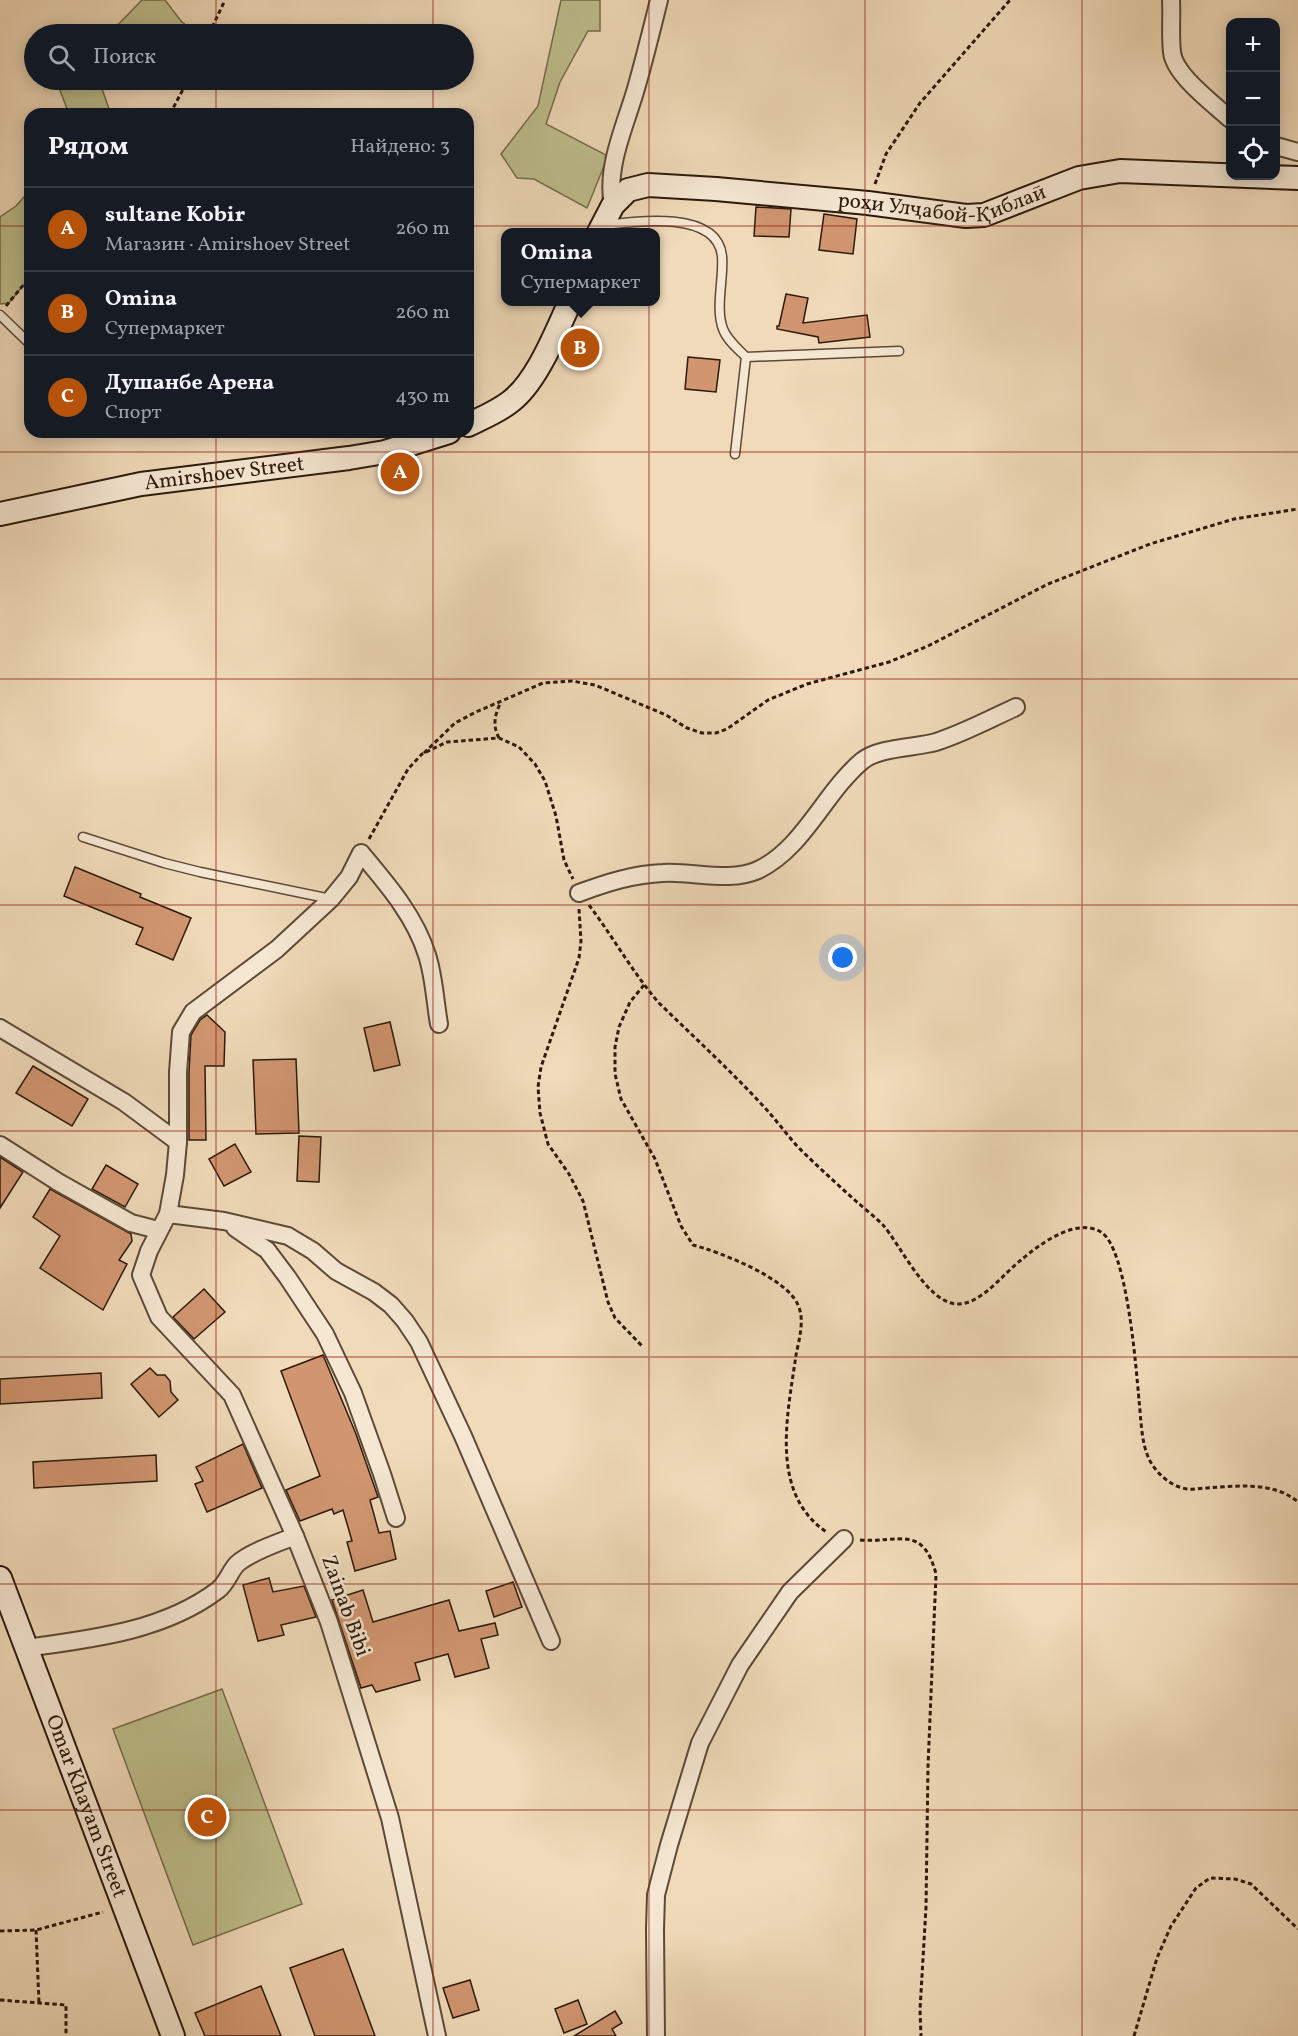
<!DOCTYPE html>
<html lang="ru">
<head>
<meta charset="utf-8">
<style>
  body { margin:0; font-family:Vollkorn,serif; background:#20242c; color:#f1f3f6 }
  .controls { position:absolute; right:18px; top:18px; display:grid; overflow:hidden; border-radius:12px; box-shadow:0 3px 15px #0003 }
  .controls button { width:54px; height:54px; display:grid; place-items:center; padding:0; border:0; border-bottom:2px solid #363941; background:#171b24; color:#f1f3f6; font:30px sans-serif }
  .you { position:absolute; left:843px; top:958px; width:21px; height:21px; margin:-15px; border:4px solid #fff; border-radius:50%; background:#1a73e8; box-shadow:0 0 0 9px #1a73e833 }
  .badge { display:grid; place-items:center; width:39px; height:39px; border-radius:50%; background:#b45309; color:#fff; font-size:20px; font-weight:700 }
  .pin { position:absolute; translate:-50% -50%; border:3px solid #fff; box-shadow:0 2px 6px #0006 }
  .popup { position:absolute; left:501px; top:228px; width:159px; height:78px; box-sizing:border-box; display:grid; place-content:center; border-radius:12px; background:#171b24; filter:drop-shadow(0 2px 4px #0005); font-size:20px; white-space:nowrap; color:#9ea1a6 }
  .popup b { font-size:22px; color:#f1f3f6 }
  .popup::after { content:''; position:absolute; left:50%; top:100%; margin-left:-12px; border:12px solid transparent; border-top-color:#171b24 }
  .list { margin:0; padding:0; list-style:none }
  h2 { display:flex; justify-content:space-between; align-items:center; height:78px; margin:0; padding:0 24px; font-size:26px }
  h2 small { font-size:20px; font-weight:400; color:#9ea1a6 }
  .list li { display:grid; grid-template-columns:39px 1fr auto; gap:18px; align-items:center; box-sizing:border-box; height:84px; padding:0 24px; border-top:2px solid #363941 }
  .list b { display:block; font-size:22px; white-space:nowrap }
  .list p { margin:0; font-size:20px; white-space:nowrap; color:#9ea1a6 }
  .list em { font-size:20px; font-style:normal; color:#9ea1a6 }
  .icon { flex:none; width:33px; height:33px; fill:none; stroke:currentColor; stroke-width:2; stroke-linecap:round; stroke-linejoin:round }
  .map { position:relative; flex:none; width:1298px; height:2036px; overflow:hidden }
  .search { position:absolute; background:#171b24; box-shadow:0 3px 15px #0003; left:24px; top:24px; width:450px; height:66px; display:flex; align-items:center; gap:15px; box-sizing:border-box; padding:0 21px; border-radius:33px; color:#9ea1a6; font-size:22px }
  .panel { position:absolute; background:#171b24; box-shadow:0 3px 15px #0003; left:24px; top:108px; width:450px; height:330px; border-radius:18px }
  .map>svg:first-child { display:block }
</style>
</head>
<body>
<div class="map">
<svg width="1298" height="2036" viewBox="0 0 1298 2036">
  <rect width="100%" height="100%" fill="#f0dab9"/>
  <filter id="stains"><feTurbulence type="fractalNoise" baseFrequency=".00333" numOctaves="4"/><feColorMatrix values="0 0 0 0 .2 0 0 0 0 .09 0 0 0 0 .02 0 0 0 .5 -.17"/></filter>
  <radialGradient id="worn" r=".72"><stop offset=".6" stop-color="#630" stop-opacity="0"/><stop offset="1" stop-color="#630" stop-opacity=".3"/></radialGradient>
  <!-- green -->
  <g fill="#bebe8c" stroke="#746c4c" stroke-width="1.5">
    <path d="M142,0h23l16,21 16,13h-88z"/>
    <path d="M561,0h39v31h-12l-28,51 -14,42 62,32 -21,52 -53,-29 -17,-1 -16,-24 37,-48z"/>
    <path d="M56,80h48l-4,3 9,26 -9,5h-31z"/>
    <path d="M30,190v87l-21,26 -9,1v-87l16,-11z"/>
    <path d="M222,1689l80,215 -109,41 -80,-216z"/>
  </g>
  <!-- building -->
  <g fill="#d19670" stroke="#2b190b" stroke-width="1.5">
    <path d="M756,207l35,2 -2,28 -35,-1z"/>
    <path d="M824,214l33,5 -4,35 -34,-4z"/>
    <path d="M786,294l22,4 -5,25 64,-8 3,22 -51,6 -1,-6 -41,-8v-3h2z"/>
    <path d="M688,357l32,3 -4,32 -31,-3z"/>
    <path d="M75,867l66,27 -1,3 51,21 -18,42 -37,-16 7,-16 -79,-32z"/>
    <path d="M207,1015l18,17 -1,34h-19l1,74h-17v-68l2,-37 9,-15z"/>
    <path d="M390,1022l10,43 -26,6 -10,-43z"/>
    <path d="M296,1059l3,74 -43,1 -3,-74z"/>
    <path d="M33,1066l55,33 -16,27 -56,-33z"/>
    <path d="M299,1136l22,1 -2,45 -22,-1z"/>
    <path d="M235,1144l16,28 -27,14 -15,-27z"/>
    <path d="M0,1157l23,15 -23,36z"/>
    <path d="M106,1165l32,19 -13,23 -33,-18z"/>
    <path d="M50,1189l81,45 1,7 -13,19 8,4 -24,46 -63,-42 20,-32 -27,-19z"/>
    <path d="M204,1289l21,23 -31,27 -21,-22z"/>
    <path d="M323,1355l33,79 22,63 -8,3 9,33 11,-2 6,28 -41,12 -8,-29 5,-1 -9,-31 -9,4 -2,-5 -32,12 -14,-31 34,-14 -39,-105z"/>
    <path d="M150,1368l7,7h8l5,6 1,11 7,8 -19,17 -28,-33z"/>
    <path d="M101,1373l1,25 -102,6v-25z"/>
    <path d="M243,1444l19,44 -55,24 -12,-28 8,-3 -7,-14z"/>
    <path d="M156,1455l1,26 -123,7 -1,-26z"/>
    <path d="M269,1578l4,14 31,-6 12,31 -35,8 3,10 -26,6 -15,-56z"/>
    <path d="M513,1582l9,25 -28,10 -8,-26z"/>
    <path d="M363,1590l10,32 76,-22 10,31 36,-8 3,12 -17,4 8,29 -34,9 -7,-23 -33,9 5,17 -44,12 -4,-7 -11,3 -29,-88z"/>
    <path d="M343,1949l32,87h-60l-25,-68z"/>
    <path d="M470,1980l9,30 -26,8 -10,-30z"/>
    <path d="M261,1986l20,50h-76l-10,-23z"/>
    <path d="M578,2000l9,24 -23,9 -9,-24z"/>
    <path d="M615,2011l7,12 -10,6 4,7h-42z"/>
  </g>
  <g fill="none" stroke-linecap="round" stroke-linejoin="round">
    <defs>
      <g id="lane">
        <path d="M605,225c31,-4 112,-15 117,31 2,22 -7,52 1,73 4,11 15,20 23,28l153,-6"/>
        <path d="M0,315l30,29"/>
        <path d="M735,454l11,-97"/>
        <path d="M83,837l81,26 36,9 131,27"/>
      </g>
      <g id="street">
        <path d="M1171,0c1,17 -1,35 1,52 2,23 42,52 58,67"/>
        <path d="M1276,146l22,6"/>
        <path d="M613,205c-8,-39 14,-83 24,-120 8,-28 15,-57 22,-85"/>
        <path d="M579,893c27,-10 55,-19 84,-20 31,-2 66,10 95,-3 45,-21 67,-78 104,-109 17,-14 53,-13 74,-19 28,-9 54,-23 80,-35"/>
        <path d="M0,1028l124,74 54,40"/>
        <path d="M0,1145l58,37 73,41 27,7"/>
        <path d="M168,1214l56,7 64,15 25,15 23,20 38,21 17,13 14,16 14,21 44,94 88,205"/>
        <path d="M235,1228l32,22 21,28 37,56 28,59 29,81 14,44"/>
        <path d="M26,1648c66,-9 138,-17 192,-58 9,-7 12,-19 19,-26 13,-12 41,-21 58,-28"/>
        <path d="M437,2036l-47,-218 -61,-196 -34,-86 -63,-141 -73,-78 -18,-42 8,-24 19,-37 7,-39 3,-33v-70l3,-40 12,-20 84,-63 54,-50 18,-22 12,-24c26,31 54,63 66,102 7,21 8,46 12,69"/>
        <path d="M656,2036l-1,-107 1,-34 13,-50 31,-102 40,-78 50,-73 54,-53"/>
      </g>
      <g id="secondary">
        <path id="s1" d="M599,232l14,-27 15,-15 20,-5 68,4 152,14 98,13 18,-1 95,-37 41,-7 178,7"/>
        <path d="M468,425c14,-7 29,-13 42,-23 27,-20 46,-70 60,-100"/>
        <path id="s2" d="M0,514l141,-30 208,-26 36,-6 64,-20"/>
        <path id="s3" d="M0,1578l173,458"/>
      </g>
    </defs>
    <!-- lane casing -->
    <use href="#lane" stroke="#5c4936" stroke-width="11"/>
    <!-- street casing -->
    <use href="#street" stroke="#5c4936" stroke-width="20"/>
    <!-- secondary casing -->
    <use href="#secondary" stroke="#2b190b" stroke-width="26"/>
    <!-- path -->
    <g stroke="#2b190b" stroke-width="3" stroke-dasharray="4.5 3" stroke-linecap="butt">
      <path d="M209,34l16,-34"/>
      <path d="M170,114l18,-34"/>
      <path d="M875,184l11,-30 34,-51 90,-103"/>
      <path d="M6,306l24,-29"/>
      <path d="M499,738c-7,-13 -4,-24 2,-36"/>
      <path d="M424,753l31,-30 21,-11 67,-29 29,-2 23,4 71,30 21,13 15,5h14l11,-4 41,-29 39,-16 82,-22 39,-16 120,-62 102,-40 84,-25 64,-10"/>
      <path d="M369,839l39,-70 14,-15 25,-12 52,-4 20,9 16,17 10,17 11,35 8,44 9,19"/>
      <path d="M589,905c24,32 44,68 70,98 36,35 73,69 107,106 11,12 21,26 32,38 19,19 39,37 59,55 8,7 18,15 26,23 18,21 43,76 73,79 24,2 48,-31 65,-44 19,-16 55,-43 80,-28 26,16 35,135 38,168 2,18 2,42 10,59 7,14 21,27 38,30 6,1 13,-1 20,-1 30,-2 66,-7 91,14"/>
      <path d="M579,909l2,32 -2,17 -38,109 -3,20 2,26 8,31 21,30 14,27 25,101 7,16 28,29"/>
      <path d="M644,985l-14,17 -11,25 -4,20v27l6,25 34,60 26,67 12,19c27,7 94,33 105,60 7,15 1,35 -2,50 -8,58 -28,139 32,178"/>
      <path d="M860,1540c39,3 63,-16 76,34l-8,192 -2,141 -6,103 1,26"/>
      <path d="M36,1930l3,73"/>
      <path d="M0,1931l36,-1 67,-18"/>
      <path d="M0,2000l66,5v31"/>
      <path d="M1134,2036l23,-78 14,-32 25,-38 14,-10 25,1 16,5 47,45"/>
    </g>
    <!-- lane -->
    <use href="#lane" stroke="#f5e7d2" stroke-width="8"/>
    <!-- street -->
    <use href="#street" stroke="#f5e7d2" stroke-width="16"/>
    <!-- secondary -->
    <use href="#secondary" stroke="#f5e7d2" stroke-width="22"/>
  </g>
  <!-- grid -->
  <path fill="none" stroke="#8f2418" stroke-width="1.5" stroke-opacity="0.55" d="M216,0v34M433,0v34M649,0v2036M865,0v2036M1082,0v2036M216,80v34M433,80v34M0,226h30M468,226h830M216,432v1604M433,432v1604M0,452h1298M0,679h1298M0,905h1298M0,1131h1298M0,1357h1298M0,1584h1298M0,1810h1298"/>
  <g text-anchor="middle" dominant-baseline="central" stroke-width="5" stroke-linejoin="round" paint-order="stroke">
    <!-- street labels -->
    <g font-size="21" fill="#2b190b" stroke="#f5e7d2">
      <text stroke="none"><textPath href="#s1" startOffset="369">роҳи Улҷабой-Қиблаӣ</textPath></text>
      <text stroke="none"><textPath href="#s2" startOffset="228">Amirshoev Street</textPath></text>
      <text transform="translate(345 1606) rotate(70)">Zainab Bibi</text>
      <text stroke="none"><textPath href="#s3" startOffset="244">Omar Khayam Street</textPath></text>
    </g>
  </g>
  <rect width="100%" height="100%" filter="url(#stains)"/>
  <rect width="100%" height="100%" fill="url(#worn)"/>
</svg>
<div class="controls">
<button>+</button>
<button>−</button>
<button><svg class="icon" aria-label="locate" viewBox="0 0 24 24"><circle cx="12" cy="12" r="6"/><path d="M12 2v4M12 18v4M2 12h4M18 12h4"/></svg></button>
</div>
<div class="you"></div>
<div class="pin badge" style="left:400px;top:472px">A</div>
<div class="pin badge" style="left:580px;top:348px">B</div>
<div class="popup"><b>Omina</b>Супермаркет</div>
<div class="pin badge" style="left:207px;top:1817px">C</div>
<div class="search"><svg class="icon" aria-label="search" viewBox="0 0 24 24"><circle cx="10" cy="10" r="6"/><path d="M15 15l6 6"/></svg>Поиск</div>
<section class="panel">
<h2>Рядом<small>Найдено: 3</small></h2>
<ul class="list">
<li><span class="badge">A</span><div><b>sultane Kobir</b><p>Магазин · Amirshoev Street</p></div><em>260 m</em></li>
<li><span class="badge">B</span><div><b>Omina</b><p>Супермаркет</p></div><em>260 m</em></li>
<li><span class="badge">C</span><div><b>Душанбе Арена</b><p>Спорт</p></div><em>430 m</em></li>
</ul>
</section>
</div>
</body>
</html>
